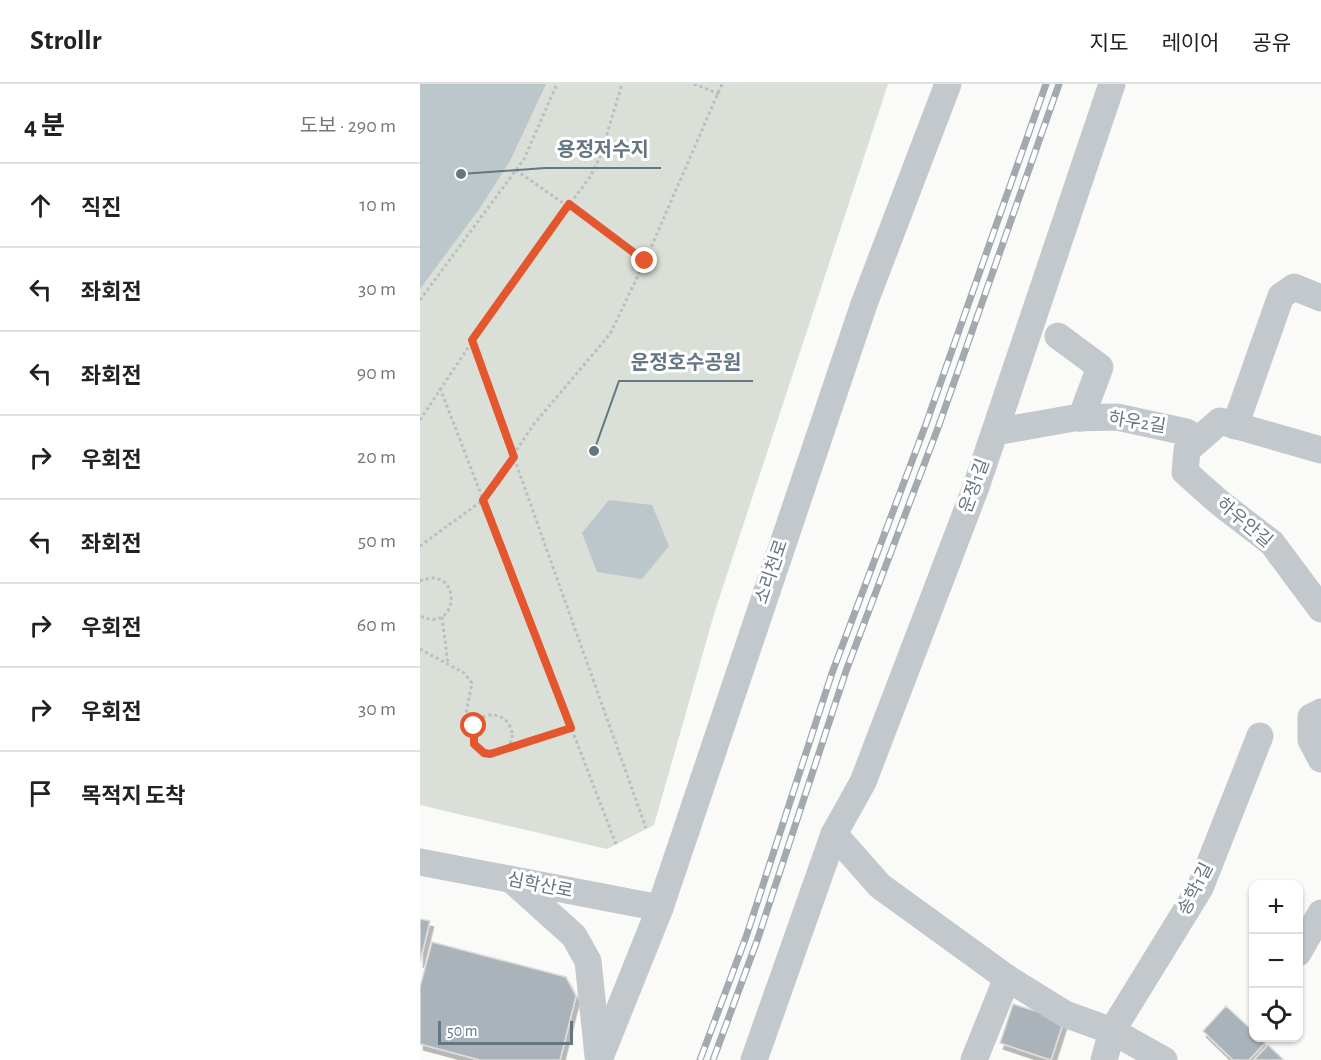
<!DOCTYPE html>
<html lang="ko">
<head>
<meta charset="utf-8">
<style>
  body { margin:0; font-family:"Alegreya Sans","Noto Sans KR",sans-serif; background:#f6f6f6; color:#222 }
  .controls { position:absolute; right:18px; bottom:18px; display:grid; overflow:hidden; border-radius:12px; box-shadow:0 2px 4px #0004 }
  .controls button { width:54px; height:54px; display:grid; place-items:center; padding:0; border:0; border-bottom:2px solid #e0e0e0; background:#fff; color:#222; font:30px sans-serif }
  .scale { position:absolute; left:18px; bottom:15px; width:135px; box-sizing:border-box; padding-left:6px; border:3px solid #657683; border-top:0; font-size:16px; line-height:21px; white-space:nowrap; color:#657683; -webkit-text-stroke:4px #fff; paint-order:stroke }
  .stop { position:absolute; width:18px; height:18px; margin:-14px; border:4px solid #e4572e; border-radius:50%; background:#fff }
  .stop.end { background:#e4572e; border-color:#fff; box-shadow:0 2px 6px #0008 }
  .list { margin:0; padding:0; list-style:none }
  h2 { display:flex; justify-content:space-between; align-items:center; height:78px; margin:0; padding:0 24px; font-size:26px }
  h2 small { font-size:20px; font-weight:400; color:#767676 }
  .list li { display:grid; grid-template-columns:39px 1fr auto; gap:18px; align-items:center; box-sizing:border-box; height:84px; padding:0 24px; border-top:2px solid #e0e0e0 }
  .list b { display:block; font-size:22px; white-space:nowrap }
  .list em { font-size:20px; font-style:normal; color:#767676 }
  .icon { flex:none; width:33px; height:33px; fill:none; stroke:currentColor; stroke-width:2; stroke-linecap:round; stroke-linejoin:round }
  .map { position:relative; flex:none; width:901px; height:976px; overflow:hidden }
  header { display:flex; align-items:center; gap:36px; box-sizing:border-box; height:84px; padding:0 30px; background:#fff; border-bottom:2px solid #e0e0e0 }
  header strong { font-size:28px }
  nav { display:flex; gap:33px; margin-inline-start:auto; font-size:21px }
  main { display:flex }
  aside { flex:1; background:#fff }
  .map>svg:first-child { display:block }
</style>
</head>
<body>
<header>
<strong>Strollr</strong>
<nav><a>지도</a><a>레이어</a><a>공유</a></nav>
</header>
<main>
<aside>
<h2>4 분<small>도보 · 290 m</small></h2>
<ul class="list">
<li><svg class="icon" aria-label="ahead" viewBox="0 0 24 24"><path d="M12 20V5M6 11l6-6 6 6"/></svg><div><b>직진</b></div><em>10 m</em></li>
<li><svg class="icon" aria-label="left" viewBox="0 0 24 24"><path d="M17 20v-9H6M10 6l-5 5 5 5"/></svg><div><b>좌회전</b></div><em>30 m</em></li>
<li><svg class="icon" aria-label="left" viewBox="0 0 24 24"><path d="M17 20v-9H6M10 6l-5 5 5 5"/></svg><div><b>좌회전</b></div><em>90 m</em></li>
<li><svg class="icon" aria-label="right" viewBox="0 0 24 24"><path d="M7 20v-9h11M14 6l5 5-5 5"/></svg><div><b>우회전</b></div><em>20 m</em></li>
<li><svg class="icon" aria-label="left" viewBox="0 0 24 24"><path d="M17 20v-9H6M10 6l-5 5 5 5"/></svg><div><b>좌회전</b></div><em>50 m</em></li>
<li><svg class="icon" aria-label="right" viewBox="0 0 24 24"><path d="M7 20v-9h11M14 6l5 5-5 5"/></svg><div><b>우회전</b></div><em>60 m</em></li>
<li><svg class="icon" aria-label="right" viewBox="0 0 24 24"><path d="M7 20v-9h11M14 6l5 5-5 5"/></svg><div><b>우회전</b></div><em>30 m</em></li>
<li><svg class="icon" aria-label="arrive" viewBox="0 0 24 24"><path d="M6 21V4h12l-3 4 3 4H6"/></svg><div><b>목적지 도착</b></div></li>
</ul>
</aside>
<div class="map">
<svg width="901" height="976" viewBox="0 0 901 976">
  <defs>
    <filter id="shadow"><feDropShadow dx="3.5" dy="6" stdDeviation="0" flood-color="#0004"/></filter>
  </defs>
  <rect width="100%" height="100%" fill="#fafaf8"/>
  <!-- green -->
  <path fill="#dadfd7" d="M0,0h468l-174,530 -60,211 -47,24 -187,-44z"/>
  <!-- water -->
  <g fill="#bbc7cb">
    <path d="M0,0h126l-35,75 -31,49 -60,81z"/>
    <path d="M189,416l43,5 17,41 -27,33 -45,-7 -15,-39z"/>
  </g>
  <!-- building -->
  <g fill="#aab3b9" stroke="#dcdcda" stroke-width="1.5" filter="url(#shadow)">
    <path d="M0,835l10,2 -10,41z"/>
    <path d="M12,858l134,35 10,19 -16,64h-80l-60,-16v-57z"/>
    <path d="M593,920l51,16 -13,40 -51,-17z"/>
    <path d="M806,922l28,26v6h6l5,5 -16,17h-16l-30,-29z"/>
    <path d="M848,961l16,15h-30z"/>
  </g>
  <g fill="none" stroke-linecap="round" stroke-linejoin="round">
    <!-- path -->
    <g stroke="#bbbfc2" stroke-width="3" stroke-dasharray="3 3" stroke-linecap="butt">
      <path d="M274,0l25,10"/>
      <path d="M96,86l129,91"/>
      <path d="M0,216l104,-141 33,-75"/>
      <path d="M52,256l174,488"/>
      <path d="M20,304l176,456"/>
      <path d="M0,336l89,-134 81,-109 10,-20 22,-73"/>
      <path d="M0,462l63,-46 51,-76 76,-90 35,-73 77,-177"/>
      <path d="M0,497c42,-18 41,54 0,35"/>
      <path d="M22,533l6,47"/>
      <path d="M0,565l44,24 8,10 -6,30 10,10"/>
      <circle cx="72" cy="651" r="20"/>
      <path d="M87,664l64,-20"/>
    </g>
    <!-- minor -->
    <g stroke="#c3c8cc" stroke-width="27">
      <path d="M638,252l42,31 -19,51"/>
      <path d="M815,342l46,-130 13,-9 27,11"/>
      <path d="M575,348l79,-14 43,-1 69,15 12,7"/>
      <path d="M901,366l-101,-29 -33,29 -2,22 35,31 52,40 49,66"/>
      <path d="M901,628l-10,5v23l10,19"/>
      <path d="M414,750l46,52 127,92 58,36 47,17 52,29"/>
      <path d="M0,778l240,46"/>
      <path d="M93,797l61,55 14,25 10,95"/>
      <path d="M878,869l23,-40"/>
      <path d="M179,976l61,-152 204,-604 84,-220"/>
      <path d="M334,976l80,-226 29,-52 113,-295 136,-403"/>
      <path d="M554,976l33,-82"/>
      <path d="M684,976l8,-29 88,-143 60,-152"/>
    </g>
    <defs>
      <g id="rail">
        <path d="M280,976l46,-123 86,-264 94,-249 120,-340"/>
        <path d="M293,976l44,-119 89,-270 93,-246 120,-341"/>
      </g>
    </defs>
    <!-- rail casing -->
    <use href="#rail" stroke="#a2aab0" stroke-width="7"/>
    <!-- rail -->
    <use href="#rail" stroke="#fff" stroke-width="4.5" stroke-dasharray="14" stroke-linecap="butt"/>
  </g>
  <g fill="none" stroke-linecap="round" stroke-linejoin="round">
    <!-- route -->
    <path stroke="#e4572e" stroke-width="8" d="M54,642v18l10,9 6,1 81,-26 -88,-228 31,-43 -42,-117 97,-136 76,57"/>
  </g>
  <g text-anchor="middle" dominant-baseline="central" stroke-width="6" stroke-linejoin="round" paint-order="stroke">
    <!-- street labels -->
    <g font-size="18" fill="#657683" stroke="#fff">
      <text transform="translate(717 339) rotate(9)">하우2길</text>
      <text transform="translate(555 402) rotate(-70)">운정1길</text>
      <text transform="translate(824 439) rotate(40)">하우안길</text>
      <text transform="translate(352 488) rotate(-71)">소리천로</text>
      <text transform="translate(120 802) rotate(11)">심학산로</text>
      <text transform="translate(776 805) rotate(-63)">송학1길</text>
    </g>
  </g>
  <!-- callouts -->
  <path fill="none" stroke="#657683" stroke-width="2" d="M41 90L125 84H241M174 367L199 297H333"/>
  <g fill="#657683" stroke="#fff" stroke-width="2">
    <circle cx="41" cy="90" r="6"/>
    <circle cx="174" cy="367" r="6"/>
  </g>
  <g font-size="20" text-anchor="middle" font-weight="bold" fill="#657683" stroke="#fff" stroke-width="6" stroke-linejoin="round" paint-order="stroke">
    <text x="183" y="72">용정저수지</text>
    <text x="266" y="285">운정호수공원</text>
  </g>
</svg>
<div class="controls">
<button>+</button>
<button>−</button>
<button><svg class="icon" aria-label="locate" viewBox="0 0 24 24"><circle cx="12" cy="12" r="6"/><path d="M12 2v4M12 18v4M2 12h4M18 12h4"/></svg></button>
</div>
<div class="scale">50 m</div>
<div class="stop" style="left:54px;top:642px"></div>
<div class="stop end" style="left:225px;top:177px"></div>
</div>
</main>
</body>
</html>
